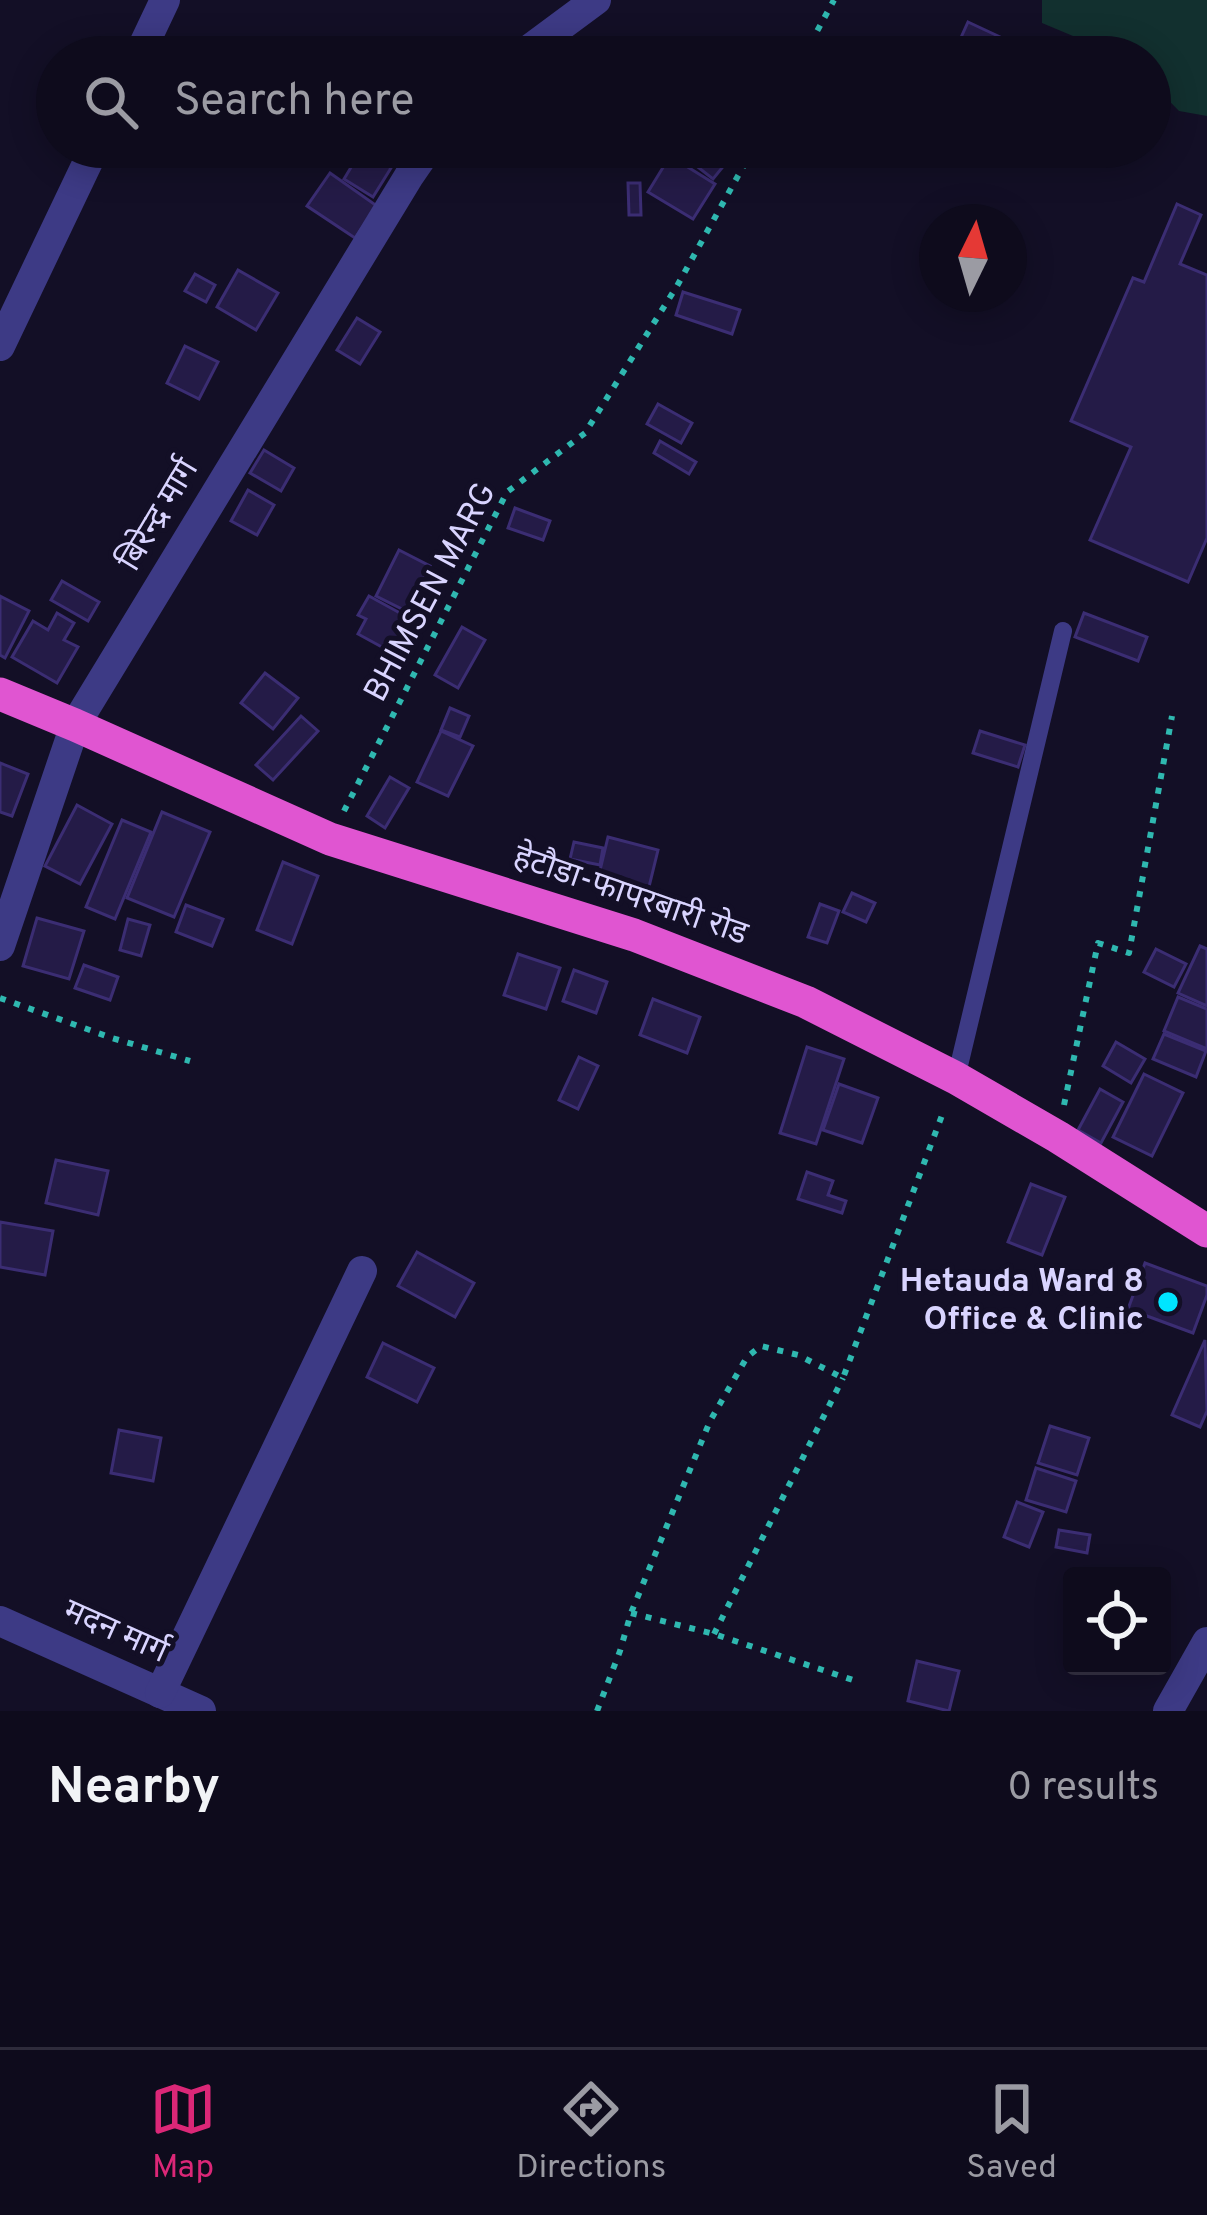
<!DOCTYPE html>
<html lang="en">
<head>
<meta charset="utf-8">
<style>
  body { margin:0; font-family:Overpass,"Noto Sans Devanagari",sans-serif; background:#1c1929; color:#f1f3f6 }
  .controls { position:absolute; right:36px; bottom:36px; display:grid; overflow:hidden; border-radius:12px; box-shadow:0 6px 30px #0003 }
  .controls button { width:108px; height:108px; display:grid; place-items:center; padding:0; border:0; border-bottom:3px solid #2e2b3b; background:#0e0b1c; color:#f1f3f6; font:60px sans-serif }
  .compass { position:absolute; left:919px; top:204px; width:108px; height:108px; border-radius:50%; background:#0e0b1c; box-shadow:0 6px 30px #0003; rotate:5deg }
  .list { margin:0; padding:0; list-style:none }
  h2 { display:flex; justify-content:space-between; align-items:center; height:156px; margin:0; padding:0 48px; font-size:51px }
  h2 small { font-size:39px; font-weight:400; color:#9b9ba3 }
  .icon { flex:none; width:66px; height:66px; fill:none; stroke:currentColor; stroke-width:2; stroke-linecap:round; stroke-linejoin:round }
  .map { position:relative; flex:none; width:1207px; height:1711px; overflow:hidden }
  .search { position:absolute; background:#0e0b1c; box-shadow:0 6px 30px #0003; left:36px; right:36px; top:36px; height:132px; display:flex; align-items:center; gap:30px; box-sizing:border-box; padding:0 42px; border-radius:66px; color:#9b9ba3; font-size:45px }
  .sheet { height:336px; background:#0e0b1c }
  nav { display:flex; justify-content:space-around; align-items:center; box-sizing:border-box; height:168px; border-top:3px solid #2e2b3b; background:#0e0b1c; font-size:33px; color:#9b9ba3 }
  nav a { display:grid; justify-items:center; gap:6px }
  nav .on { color:#db2777 }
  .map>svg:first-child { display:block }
</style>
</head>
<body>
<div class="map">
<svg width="1207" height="1711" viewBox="0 0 1207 1711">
  <rect width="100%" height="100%" fill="#130f26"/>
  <!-- green -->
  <path fill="#12302f" d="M1042,0h165v116l-28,-5 -29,-30v-24h-27l-81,-34z"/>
  <!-- building -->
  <g fill="#241b47" stroke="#3b2d73" stroke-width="3">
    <path d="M968,22l47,22 -6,13h-18l-32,-15z"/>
    <path d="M693,147h46l-26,32 -28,-22z"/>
    <path d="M362,149l29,19 -18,29 -29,-18z"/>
    <path d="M670,156l45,28 -22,35 -45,-27z"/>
    <path d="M330,173l47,33 -22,32 -48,-32z"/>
    <path d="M628,183h12l1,32h-12z"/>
    <path d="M1177,204l24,11 -21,49 27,11v263l-19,44 -98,-42 41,-93 -60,-26 62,-143 11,4z"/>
    <path d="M238,270l40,23 -22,37 -39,-23z"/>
    <path d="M195,274l20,11 -9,17 -21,-11z"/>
    <path d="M683,292l57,18 -8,24 -56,-19z"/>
    <path d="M357,318l23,14 -20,32 -23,-14z"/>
    <path d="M185,346l33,16 -19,37 -32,-16z"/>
    <path d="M658,404l34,19 -11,20 -34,-19z"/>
    <path d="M660,441l36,21 -7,12 -35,-21z"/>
    <path d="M264,450l30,18 -13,23 -31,-18z"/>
    <path d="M248,490l26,15 -17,30 -26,-14z"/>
    <path d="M515,508l35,13 -7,19 -35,-12z"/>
    <path d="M399,550l31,16 -22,46 -32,-16z"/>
    <path d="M62,581l37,21 -11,19 -37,-21z"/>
    <path d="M0,596l29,15 -24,47 -5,-3z"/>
    <path d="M369,596l51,28 -18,34 -44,-24 8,-15 -8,-4z"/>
    <path d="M57,613l17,10 -10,17 14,7 -21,36 -45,-26 21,-36 15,9z"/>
    <path d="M1084,613l63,24 -9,24 -63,-24z"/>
    <path d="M462,627l23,13 -27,48 -23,-13z"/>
    <path d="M265,673l33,25 -25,31 -32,-26z"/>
    <path d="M450,708l19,8 -9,21 -19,-7z"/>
    <path d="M301,716l17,15 -45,49 -17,-15z"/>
    <path d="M441,731l32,15 -25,50 -31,-14z"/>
    <path d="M980,731l45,14 -7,22 -45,-14z"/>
    <path d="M0,763l28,11 -16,42 -12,-4z"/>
    <path d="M390,777l19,11 -24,40 -18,-12z"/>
    <path d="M77,805l35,19 -32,60 -35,-18z"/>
    <path d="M162,812l48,20 -36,85 -47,-19z"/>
    <path d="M122,820l29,12 -36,87 -29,-12z"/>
    <path d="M608,837l50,13 -11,45 -50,-12z"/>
    <path d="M574,842l29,6 -3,17 -30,-6z"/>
    <path d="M283,862l35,14 -26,68 -35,-14z"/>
    <path d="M852,893l23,10 -9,19 -23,-10z"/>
    <path d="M820,904l19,7 -12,32 -19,-6z"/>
    <path d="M186,905l37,14 -11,27 -36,-14z"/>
    <path d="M37,918l47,13 -15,48 -46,-13z"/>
    <path d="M128,919l22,6 -9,31 -21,-6z"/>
    <path d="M1200,946l7,3v57l-29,-13z"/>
    <path d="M1156,949l30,15 -12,23 -30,-15z"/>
    <path d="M518,954l42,14 -14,41 -42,-14z"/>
    <path d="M84,965l34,12 -8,23 -35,-12z"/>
    <path d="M574,970l33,12 -11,31 -33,-12z"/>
    <path d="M1178,997l29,12v40l-43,-18z"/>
    <path d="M653,999l47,18 -13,36 -47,-18z"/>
    <path d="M1164,1034l42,17 -10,26 -43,-18z"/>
    <path d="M1116,1042l29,17 -14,24 -28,-17z"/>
    <path d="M807,1047l37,12 -28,85 -36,-11z"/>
    <path d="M579,1057l19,9 -20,43 -19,-9z"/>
    <path d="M1144,1074l39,19 -31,63 -39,-19z"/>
    <path d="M839,1084l39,14 -16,45 -39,-13z"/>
    <path d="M1100,1089l23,13 -22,41 -23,-13z"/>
    <path d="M56,1160l52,11 -10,44 -52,-12z"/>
    <path d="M807,1172l26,9 -5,14 18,6 -4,12 -44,-14z"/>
    <path d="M1031,1184l34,13 -23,58 -34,-13z"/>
    <path d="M0,1222l53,9 -8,44 -45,-8z"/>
    <path d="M417,1252l57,31 -19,34 -57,-31z"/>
    <path d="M1145,1263l62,23v9l-14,38 -65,-24z"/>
    <path d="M1205,1340l2,71 -7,16 -28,-12z"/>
    <path d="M383,1343l51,25 -17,34 -50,-25z"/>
    <path d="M1050,1426l39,12 -12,37 -39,-12z"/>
    <path d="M119,1430l42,8 -8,43 -42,-8z"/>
    <path d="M1036,1468l40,13 -10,31 -40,-12z"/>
    <path d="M1017,1502l26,10 -14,35 -25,-10z"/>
    <path d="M1059,1530l31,5 -3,18 -31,-6z"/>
    <path d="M917,1661l42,10 -10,40 -41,-10z"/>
  </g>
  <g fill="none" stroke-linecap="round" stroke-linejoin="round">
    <!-- path -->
    <g stroke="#2fb8b0" stroke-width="6" stroke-dasharray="6 9" stroke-linecap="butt">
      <path d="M803,57l31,-57"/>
      <path d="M344,811l163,-319 78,-59 92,-147 77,-139"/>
      <path d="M0,998l112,40 78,23"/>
      <path d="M1064,1105l34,-162 31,10 43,-237"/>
      <path d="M631,1613l83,21 145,48"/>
      <path d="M714,1634l129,-256"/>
      <path d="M597,1711l23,-60 11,-38 79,-192 37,-64 14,-11 37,9 45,23 101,-268"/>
    </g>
    <!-- service -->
    <path stroke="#3d3a85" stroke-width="18" d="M956,1078l107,-447"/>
    <!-- minor -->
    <g stroke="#3d3a85" stroke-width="30">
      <path d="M138,57l27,-57"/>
      <path d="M519,57l77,-57"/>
      <path d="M0,346l95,-199"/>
      <path d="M0,946l75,-221 334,-549 20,-29"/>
      <path d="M0,1621l201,90"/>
      <path d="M160,1693l202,-422"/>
      <path d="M1168,1711l39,-69"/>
    </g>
    <!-- trunk -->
    <path stroke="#e055d1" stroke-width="33" d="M0,694l75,31 255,114 304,96 172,67 150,76 102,59 149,94"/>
  </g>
  <!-- markers -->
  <circle fill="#00e5ff" stroke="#130f26" stroke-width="4.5" cx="1168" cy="1302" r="12"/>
  <g text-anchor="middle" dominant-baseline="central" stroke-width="10" stroke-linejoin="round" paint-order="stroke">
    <!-- street labels -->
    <g font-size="33" fill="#d9d4ff" stroke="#130f26">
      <text transform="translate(160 516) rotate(-59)">बिरेन्द्र मार्ग</text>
      <text transform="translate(432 593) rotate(-62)">BHIMSEN MARG</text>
      <text transform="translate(630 897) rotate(19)">हेटौडा-फापरबारी रोड</text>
      <text transform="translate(115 1633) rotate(24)">मदन मार्ग</text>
    </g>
    <!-- poi labels -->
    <g font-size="33" font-weight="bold" fill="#d9d4ff" stroke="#130f26" text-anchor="end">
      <text x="1144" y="1283">Hetauda Ward 8<tspan x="1144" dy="38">Office &amp; Clinic</tspan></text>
    </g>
  </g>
</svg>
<div class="controls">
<button><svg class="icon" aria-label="locate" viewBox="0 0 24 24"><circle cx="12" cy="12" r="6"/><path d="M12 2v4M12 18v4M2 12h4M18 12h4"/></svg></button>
</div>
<svg class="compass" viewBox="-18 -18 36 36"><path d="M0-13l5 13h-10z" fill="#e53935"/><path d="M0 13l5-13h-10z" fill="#9b9ba3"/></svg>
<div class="search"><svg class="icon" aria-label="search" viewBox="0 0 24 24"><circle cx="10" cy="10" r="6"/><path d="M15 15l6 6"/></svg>Search here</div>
</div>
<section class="sheet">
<h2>Nearby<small>0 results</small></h2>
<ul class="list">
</ul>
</section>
<nav>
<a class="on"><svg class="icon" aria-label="map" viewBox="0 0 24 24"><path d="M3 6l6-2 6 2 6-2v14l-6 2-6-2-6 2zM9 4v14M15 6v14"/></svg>Map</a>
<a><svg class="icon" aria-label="directions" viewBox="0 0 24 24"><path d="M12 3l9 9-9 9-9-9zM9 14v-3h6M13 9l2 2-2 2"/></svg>Directions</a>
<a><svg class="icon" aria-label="saved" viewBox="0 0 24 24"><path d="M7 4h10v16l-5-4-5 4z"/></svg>Saved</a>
</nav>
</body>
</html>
